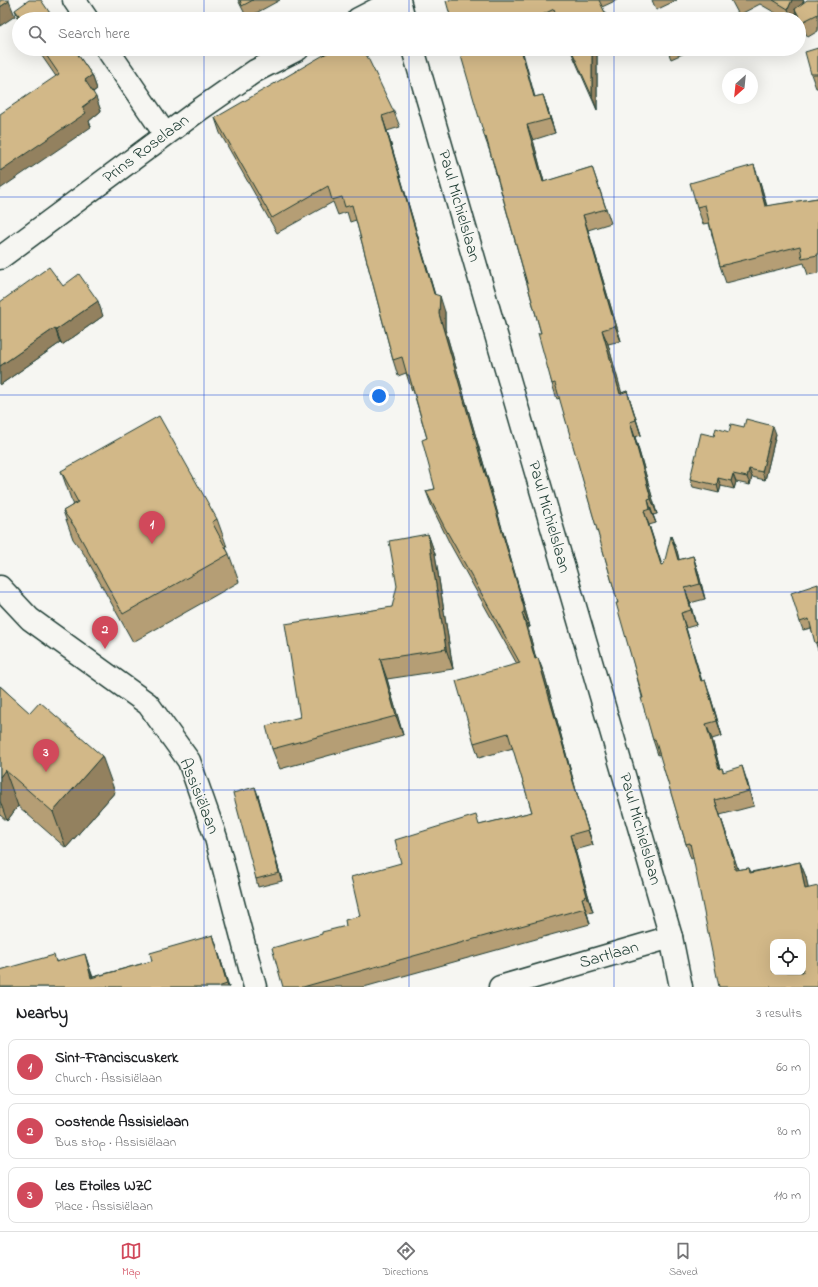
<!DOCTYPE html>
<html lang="en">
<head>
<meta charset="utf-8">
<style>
  body { margin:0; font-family:"Indie Flower",sans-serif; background:#f2f2f2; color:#202124 }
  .controls { position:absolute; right:12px; bottom:12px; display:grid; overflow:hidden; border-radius:8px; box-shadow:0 4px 16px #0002 }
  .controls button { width:36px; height:36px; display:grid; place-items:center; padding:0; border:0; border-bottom:1px solid #e0e0e0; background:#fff; color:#202124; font:20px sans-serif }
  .compass { position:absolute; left:722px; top:68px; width:36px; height:36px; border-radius:50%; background:#fff; box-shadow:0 4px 16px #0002; rotate:207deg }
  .you { position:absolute; left:379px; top:396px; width:14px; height:14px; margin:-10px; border:3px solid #fff; border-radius:50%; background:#1a73e8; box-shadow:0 0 0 6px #1a73e833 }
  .badge { display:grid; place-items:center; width:26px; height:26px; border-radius:50%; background:#d1495b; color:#fff; font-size:13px; font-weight:700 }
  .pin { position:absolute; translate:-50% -33px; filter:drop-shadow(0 1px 2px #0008) }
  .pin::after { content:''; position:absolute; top:21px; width:14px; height:12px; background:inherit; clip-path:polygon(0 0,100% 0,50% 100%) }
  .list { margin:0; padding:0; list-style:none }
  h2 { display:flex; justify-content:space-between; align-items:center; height:52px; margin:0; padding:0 16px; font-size:17px }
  h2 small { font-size:13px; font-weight:400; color:#757577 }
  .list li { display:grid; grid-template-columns:26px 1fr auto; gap:12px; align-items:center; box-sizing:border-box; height:56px; margin:0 8px 8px; padding:0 8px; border:1px solid #e0e0e0; border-radius:8px }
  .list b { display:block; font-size:15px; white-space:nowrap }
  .list p { margin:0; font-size:13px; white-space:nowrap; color:#757577 }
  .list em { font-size:13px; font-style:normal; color:#757577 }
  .icon { flex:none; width:22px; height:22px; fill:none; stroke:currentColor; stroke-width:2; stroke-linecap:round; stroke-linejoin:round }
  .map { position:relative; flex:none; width:818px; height:987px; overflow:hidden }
  .search { position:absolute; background:#fff; box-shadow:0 4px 16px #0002; left:12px; right:12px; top:12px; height:44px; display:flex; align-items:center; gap:10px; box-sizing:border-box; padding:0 14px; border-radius:22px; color:#757577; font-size:15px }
  .sheet { height:244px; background:#fff }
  nav { display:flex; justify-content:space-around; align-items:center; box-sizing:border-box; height:56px; border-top:1px solid #e0e0e0; background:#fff; font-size:11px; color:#757577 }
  nav a { display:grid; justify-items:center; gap:2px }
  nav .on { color:#d1495b }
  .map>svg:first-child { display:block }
</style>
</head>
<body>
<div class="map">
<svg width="818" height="987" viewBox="0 0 818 987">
  <rect width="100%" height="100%" fill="#f6f6f2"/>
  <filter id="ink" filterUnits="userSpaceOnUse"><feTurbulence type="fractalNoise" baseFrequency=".025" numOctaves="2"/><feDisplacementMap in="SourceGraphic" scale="8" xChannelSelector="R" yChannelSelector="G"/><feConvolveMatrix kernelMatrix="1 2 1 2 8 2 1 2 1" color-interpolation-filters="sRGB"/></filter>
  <g filter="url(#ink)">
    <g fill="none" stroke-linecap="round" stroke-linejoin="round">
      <defs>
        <g id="minor">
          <path d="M74,0l13,19"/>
          <path d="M399,0l5,19"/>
          <path d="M358,19l37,-19"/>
          <path d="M107,49l58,85"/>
          <path d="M413,49l258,888 10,50"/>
          <path d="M0,258l199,-148 56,-39 43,-22"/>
          <path d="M0,587l30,32 118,85 41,57 27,77 39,149"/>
          <path d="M500,987l171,-50"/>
        </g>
      </defs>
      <!-- minor casing -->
      <use href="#minor" stroke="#1f3d34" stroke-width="25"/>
      <!-- minor -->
      <use href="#minor" stroke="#f6f6f2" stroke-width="22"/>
    </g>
    <!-- wall -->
    <g fill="#b59e75" stroke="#1f3d34">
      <path d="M238,0h42l-33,18z"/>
      <path d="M449,0h168l-15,7 6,12h-157z"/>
      <path d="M652,0h25l-21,10z"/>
      <path d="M731,0h73l-1,3 15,-3v31l-10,6 -8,-13 -1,-5h-1l-1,-3 -1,3h-10l-26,-15 -21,11z"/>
      <path d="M15,10l7,9h-3v1z"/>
      <path d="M818,48v40h-2l-5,-14z"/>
      <path d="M37,49h37l18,26 5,14 -4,3 8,19 -12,10 2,6z"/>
      <path d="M570,49h27v61z"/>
      <path d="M667,49h27l-23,10z"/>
      <path d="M543,95l5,15 7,23 -22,7 11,42 48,-15 19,56 -23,7 33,111 -13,3 13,49 6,-2 5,15 9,29 -6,2 22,77 -4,1 3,8 -7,2 13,40 2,-1 13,-13 2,9 14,-4 5,15 7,28 -15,4 6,22 -10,3 16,53 8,14 12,41 -10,3 8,30 2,-1 1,3 24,10 7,25 -34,9 18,55 11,-2 2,4 49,-10 6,15 2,11 10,99 -125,-129 -2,1 -5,-15 -26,-90 -2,1 -5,-15 -35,-137 -58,-205 -3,1 -5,-15 -11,-51 -51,-181 -5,-14 50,-41z"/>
      <path d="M394,112l6,15 -13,4 48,164 10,17v17l84,294 1,4 -2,1 8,31 8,14 33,121 16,51 -18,5 18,62 -6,1 3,11 -226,63h-81l63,-61 14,-10 41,-53 79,-38 52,-13 -19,-64 -34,10 -5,-15 43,-79 -67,-120 -18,-37 -6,-16 9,-2 -8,-51 -14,-48 -1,1 -6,-18 -8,3 -5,-16 -37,-140 -6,2 -3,-10 -9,3 -5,-13 -56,31 -57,-100 -5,-15z"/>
      <path d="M760,182l7,24 51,-8v75l-10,2 -4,-12 -78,20 -6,-17 -11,-43 -6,1 -6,-17z"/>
      <path d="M63,286l40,30 -41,29 -2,-2 -60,42v-83z"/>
      <path d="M729,432l47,2 -11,46 -13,-3 -2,8 -14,-3 -2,7 -13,-3 -2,7 -26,-6 -3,-8 24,-43z"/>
      <path d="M61,471l156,48 10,28 -1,1 3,6 10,28 -106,60 -49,-88 -11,-15 -10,-28 11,-6 -3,-6z"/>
      <path d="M428,534l7,20 18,115 -66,10 16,56 -123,34 -8,-20 120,-142z"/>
      <path d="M818,584v66l-7,-22 -8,2 -3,-8z"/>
      <path d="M0,686l115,106 -49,56 -48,-42 -11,15 -7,-6z"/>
      <path d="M258,795l24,86 -24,6 -2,-8z"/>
      <path d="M213,935l5,16 11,36h-229l56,-26 34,8 3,8 59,-16z"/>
    </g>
    <!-- shaded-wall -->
    <g fill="#93815f" stroke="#1f3d34">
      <path d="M792,0h12l-6,14 -3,-5 2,7 -1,3h-4l-4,-10z"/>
      <path d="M9,1l6,15 -15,10v-19z"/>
      <path d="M521,49h1l17,63 -5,-15z"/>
      <path d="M592,49h5v61l-5,-14z"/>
      <path d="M92,75l5,14 -7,5 -5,-14z"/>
      <path d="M543,95l5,15 7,23 -5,-14z"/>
      <path d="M96,97l5,14 -12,10 2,6 -91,62v-18z"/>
      <path d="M382,116l5,15 52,178 -5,-15z"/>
      <path d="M527,125l6,15 15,57 -5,-15z"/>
      <path d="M754,165l6,17 11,41 -6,-17z"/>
      <path d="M583,215l5,15 33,111 -6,-15z"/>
      <path d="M440,296l5,16v17l84,294 1,4 -6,-15 -85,-298z"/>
      <path d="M98,301l5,15 -41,29 -6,-15z"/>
      <path d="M55,328l5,15 -60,42v-19z"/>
      <path d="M602,330l6,14 18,64 -6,-14z"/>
      <path d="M627,391l5,15 9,29 -5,-15z"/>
      <path d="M630,422l5,15 22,77 -6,-15z"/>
      <path d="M773,426l3,8 -11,46 -3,-8z"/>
      <path d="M749,469l3,8 -2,8 -3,-8z"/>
      <path d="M733,474l3,8 -2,7 -3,-8z"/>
      <path d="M718,478l3,8 -2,7 -2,-8z"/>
      <path d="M648,500l5,15 3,8 -6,-14z"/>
      <path d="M644,511l5,14 17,55 -5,-15z"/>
      <path d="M428,534l7,20 18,115 -7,-20z"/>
      <path d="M671,536l6,15 6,24 -5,-15z"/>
      <path d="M693,556l5,15 7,28 -5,-15z"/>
      <path d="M685,588l5,15 6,22 -5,-15z"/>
      <path d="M522,613l6,15 12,46 -5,-15z"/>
      <path d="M681,613l5,15 20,68 -5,-15z"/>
      <path d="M538,658l6,15 33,121 16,51 -5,-15 -16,-52z"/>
      <path d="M380,659l7,20 16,56 -7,-19z"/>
      <path d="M705,680l5,15 12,41 -5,-15z"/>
      <path d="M706,724l6,15 12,45 -5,-15z"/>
      <path d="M102,756l13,36 -49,56 -13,-36z"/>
      <path d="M742,766l5,15 7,25 -5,-15z"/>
      <path d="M5,770l13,36 -11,15 -7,-20v-24z"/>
      <path d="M255,787l3,8 24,86 -3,-8z"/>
      <path d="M715,800l25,75 -5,-5z"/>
      <path d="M570,835l5,15 18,62 -6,-16z"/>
      <path d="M800,862l6,15 5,26 -6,-14z"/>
      <path d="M582,898l5,15 3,11 -5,-16z"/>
      <path d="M213,935l5,16 11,36h-1l-1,-3z"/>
      <path d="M85,954l5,15 5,18 -4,-9z"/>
    </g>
    <!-- building -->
    <g fill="#d2b888" stroke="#1f3d34" fill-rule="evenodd">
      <path d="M0,0h9v1l-9,6z"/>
      <path d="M29,0h12l13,19h-32l-7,-9z"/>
      <path d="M240,0h13l-11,6z"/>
      <path d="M449,0h150l9,19h-50l-4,-10 -20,10h-83l-5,-18z"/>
      <path d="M773,0h19l-4,9z"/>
      <path d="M807,0h11v14l-16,8 -7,-13z"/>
      <path d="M683,15l2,4h-10z"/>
      <path d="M818,48v26h-7l-6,-22z"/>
      <path d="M42,49h32l18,26 -7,5 11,17 -14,10 4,6 -86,58v-57l59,-40z"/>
      <path d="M334,49h29l5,9 26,54 -12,4 52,178 6,2 -1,18 85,294v4l-2,1 13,46 3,-1 34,120 16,52 -18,5 17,61 -5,2 3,10 -282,79h-20l-11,-39 50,-14v-2l24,-6 -1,-6 15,-4 -9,-39 50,-14 -6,-23 81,-25 3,10 53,-13 -24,-79 -34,10 -18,-62 64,-18 -75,-135 -19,-37 9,-2 -13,-49 5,-2 -18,-63h-2l-5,-18 -9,3 -41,-155 -7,2 -3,-10 -10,3 -4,-14 -56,32 -57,-100z"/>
      <path d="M459,49h62l13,48 9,-2 7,24 -23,6 16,57 49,-15 14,42 -23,6 32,111 -13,4 18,64 7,-3 9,29 -6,2 21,77 -3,1 2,9 -6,2 17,54 3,-1 7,-28 7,24 15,-4 7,28 -15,4 6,22 -10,3 20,68 4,-1 12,41 -11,3 13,45 3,-1 1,4 19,-6 7,25 -34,9 19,60 1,10 14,-2 1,5 50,-11 5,27 13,-3v101h-99l-29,-144 -4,1 -31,-105 -2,1 -12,-42h2l-27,-95h2l-63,-220 -3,1 -14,-51h3l-55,-196 -1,1zM773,942h30v30h-30z"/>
      <path d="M571,49h21v47z"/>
      <path d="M754,165l11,41 53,-8v57l-16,3 -2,-12 -80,20 -15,-61 -8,2 -7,-24z"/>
      <path d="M49,267l14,19 16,-12 19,27 -42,29 -1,-2 -55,38v-64z"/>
      <path d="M159,416l58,103 -5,3 17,32 -106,60 -49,-88 -11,-15 15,-9 -17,-31z"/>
      <path d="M746,419l27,7 -11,46 -13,-3 -2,8 -14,-3 -2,7 -13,-3 -1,7 -27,-6 11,-46 13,3 2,-8 13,4 2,-8 13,3z"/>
      <path d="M428,534l18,115 -66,10 16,57 -124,33 -6,-23 34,-9 -15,-93 107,-17 5,-21 -8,-45z"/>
      <path d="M818,584v58l-3,1 -6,-24 -9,3 -9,-29z"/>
      <path d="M0,686l30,27 10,-11 62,54 -49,56 -48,-42 -5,7z"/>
      <path d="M255,787l24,86 -23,6 -23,-86z"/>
      <path d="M213,935l14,49 -9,3h-218v-17l54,-15 2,7 29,-8 6,24 61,-17 -2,-8z"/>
    </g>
  </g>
  <!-- grid -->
  <path fill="none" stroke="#1d4ed8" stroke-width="1" stroke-opacity="0.55" d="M204,0v19M409,0v19M614,0v19M204,49v938M409,49v938M614,49v938M0,197h818M0,395h818M0,592h818M0,790h818"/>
  <g text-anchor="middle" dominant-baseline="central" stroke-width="3" stroke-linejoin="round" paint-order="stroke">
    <!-- street labels -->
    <g font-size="17" fill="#1f3d34" stroke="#f6f6f2">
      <text transform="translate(146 149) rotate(-37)">Prins Roselaan</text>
      <text transform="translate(459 206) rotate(74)">Paul Michielslaan</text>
      <text transform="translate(549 517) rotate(74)">Paul Michielslaan</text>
      <text transform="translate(199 796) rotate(68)">Assisiëlaan</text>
      <text transform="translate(640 829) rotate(74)">Paul Michielslaan</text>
      <text transform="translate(609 955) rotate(-16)">Sartlaan</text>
    </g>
  </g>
</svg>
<div class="controls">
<button><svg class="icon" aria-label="locate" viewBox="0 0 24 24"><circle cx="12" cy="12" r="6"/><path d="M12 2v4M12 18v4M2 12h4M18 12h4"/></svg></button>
</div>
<svg class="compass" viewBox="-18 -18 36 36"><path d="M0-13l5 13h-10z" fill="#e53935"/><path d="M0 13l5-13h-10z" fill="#757577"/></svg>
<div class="you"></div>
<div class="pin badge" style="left:152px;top:544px">1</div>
<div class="pin badge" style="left:105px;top:649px">2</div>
<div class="pin badge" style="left:46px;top:772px">3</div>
<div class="search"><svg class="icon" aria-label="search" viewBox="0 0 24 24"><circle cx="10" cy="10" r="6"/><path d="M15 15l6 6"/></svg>Search here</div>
</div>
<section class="sheet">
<h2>Nearby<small>3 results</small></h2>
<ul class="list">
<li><span class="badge">1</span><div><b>Sint-Franciscuskerk</b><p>Church · Assisiëlaan</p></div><em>60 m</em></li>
<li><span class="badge">2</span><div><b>Oostende Assisielaan</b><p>Bus stop · Assisiëlaan</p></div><em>80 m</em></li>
<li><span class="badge">3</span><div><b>Les Etoiles WZC</b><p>Place · Assisiëlaan</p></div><em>110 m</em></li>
</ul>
</section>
<nav>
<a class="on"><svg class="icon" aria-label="map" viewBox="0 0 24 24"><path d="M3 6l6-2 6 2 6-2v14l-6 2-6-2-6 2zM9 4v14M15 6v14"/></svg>Map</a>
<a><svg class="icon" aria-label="directions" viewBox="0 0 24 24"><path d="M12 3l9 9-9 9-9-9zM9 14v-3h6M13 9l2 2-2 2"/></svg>Directions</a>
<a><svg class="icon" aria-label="saved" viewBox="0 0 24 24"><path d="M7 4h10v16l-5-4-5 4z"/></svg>Saved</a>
</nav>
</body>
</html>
